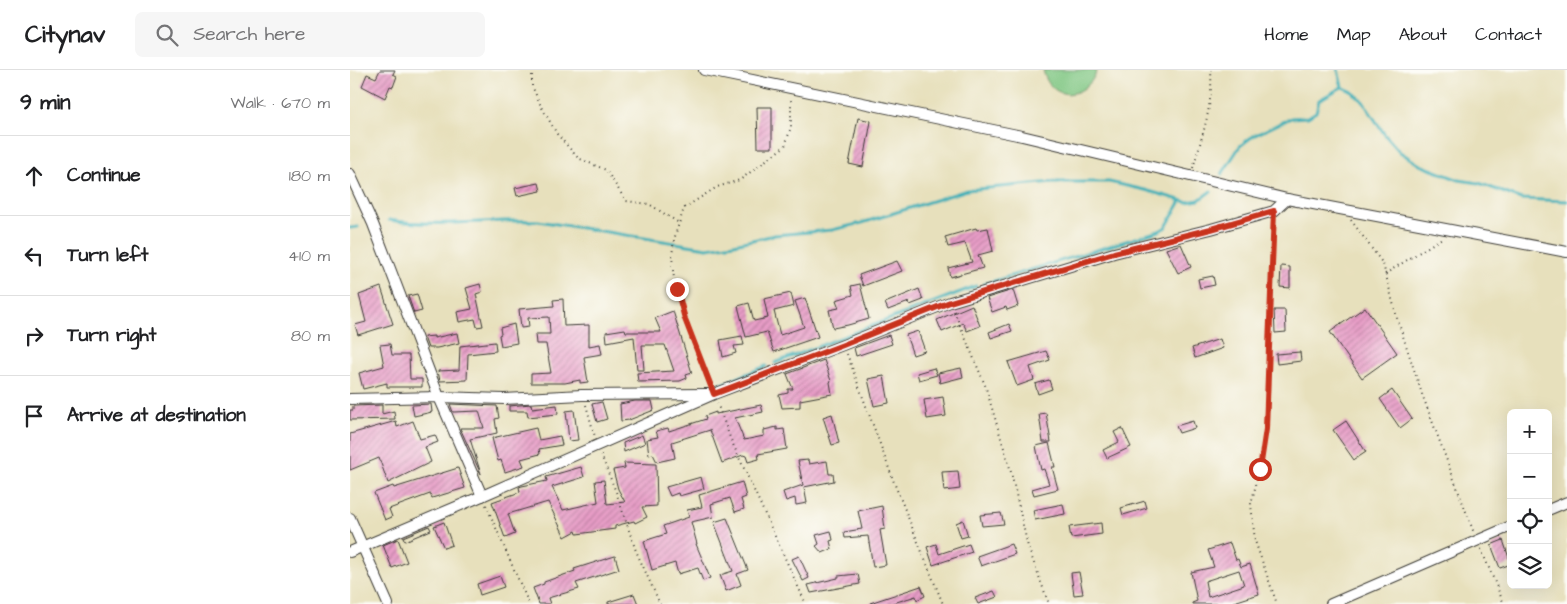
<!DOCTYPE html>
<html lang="en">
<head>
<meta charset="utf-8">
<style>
  body { margin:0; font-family:"Architects Daughter",sans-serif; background:#f6f6f6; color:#202124 }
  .controls { position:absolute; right:15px; bottom:15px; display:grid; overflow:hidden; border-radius:8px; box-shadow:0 5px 20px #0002 }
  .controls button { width:45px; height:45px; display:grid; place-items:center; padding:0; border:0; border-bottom:1px solid #e0e0e0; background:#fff; color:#202124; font:25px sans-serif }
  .stop { position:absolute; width:15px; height:15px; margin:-11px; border:4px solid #c8321e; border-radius:50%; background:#fff }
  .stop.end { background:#c8321e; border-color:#fff; box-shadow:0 1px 5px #0008 }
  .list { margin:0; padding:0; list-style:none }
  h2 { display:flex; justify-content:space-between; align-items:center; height:65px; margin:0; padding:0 20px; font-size:21px }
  h2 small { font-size:16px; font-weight:400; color:#757577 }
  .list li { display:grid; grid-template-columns:32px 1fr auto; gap:15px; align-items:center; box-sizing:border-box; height:80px; padding:0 20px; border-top:1px solid #e0e0e0 }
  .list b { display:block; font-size:19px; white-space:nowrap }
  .list em { font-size:16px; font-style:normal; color:#757577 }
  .icon { flex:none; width:28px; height:28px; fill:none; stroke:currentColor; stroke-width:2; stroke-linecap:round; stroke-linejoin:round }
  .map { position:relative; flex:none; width:1217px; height:534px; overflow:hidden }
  header { display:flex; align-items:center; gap:30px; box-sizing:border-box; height:70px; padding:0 25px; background:#fff; border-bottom:1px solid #e0e0e0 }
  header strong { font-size:24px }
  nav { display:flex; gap:28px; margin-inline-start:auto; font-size:18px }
  .search { width:350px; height:45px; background:#f6f6f6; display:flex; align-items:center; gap:12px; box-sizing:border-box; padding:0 18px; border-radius:8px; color:#757577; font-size:19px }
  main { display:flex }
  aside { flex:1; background:#fff }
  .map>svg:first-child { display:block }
</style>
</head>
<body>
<header>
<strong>Citynav</strong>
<div class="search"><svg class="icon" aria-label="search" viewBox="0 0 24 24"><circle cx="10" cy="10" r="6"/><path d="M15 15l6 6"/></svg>Search here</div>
<nav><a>Home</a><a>Map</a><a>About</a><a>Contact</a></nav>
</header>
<main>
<aside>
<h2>9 min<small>Walk · 670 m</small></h2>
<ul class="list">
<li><svg class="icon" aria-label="ahead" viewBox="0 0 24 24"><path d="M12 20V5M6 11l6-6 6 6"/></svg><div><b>Continue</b></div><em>180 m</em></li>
<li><svg class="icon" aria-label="left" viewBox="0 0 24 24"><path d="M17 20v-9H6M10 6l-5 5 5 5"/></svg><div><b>Turn left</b></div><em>410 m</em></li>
<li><svg class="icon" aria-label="right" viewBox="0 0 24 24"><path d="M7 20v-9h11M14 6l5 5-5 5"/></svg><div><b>Turn right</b></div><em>80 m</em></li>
<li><svg class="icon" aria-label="arrive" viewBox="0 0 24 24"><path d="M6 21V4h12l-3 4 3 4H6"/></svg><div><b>Arrive at destination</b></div></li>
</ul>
</aside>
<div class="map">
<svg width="1217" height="534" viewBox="0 0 1217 534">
  <defs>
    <pattern id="building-hatch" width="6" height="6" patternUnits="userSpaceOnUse" patternTransform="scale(1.25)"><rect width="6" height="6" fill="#e79cc6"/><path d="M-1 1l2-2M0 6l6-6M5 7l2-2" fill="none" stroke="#ba7ea0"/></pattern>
  </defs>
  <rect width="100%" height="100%" fill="#fdfcf7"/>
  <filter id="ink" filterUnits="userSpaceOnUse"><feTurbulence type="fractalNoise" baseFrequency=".02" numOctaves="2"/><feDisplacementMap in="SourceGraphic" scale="10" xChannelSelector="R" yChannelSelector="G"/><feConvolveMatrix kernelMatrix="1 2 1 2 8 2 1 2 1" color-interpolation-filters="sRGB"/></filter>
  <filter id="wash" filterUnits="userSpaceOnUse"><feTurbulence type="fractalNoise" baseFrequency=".0096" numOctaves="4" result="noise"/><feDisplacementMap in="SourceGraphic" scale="20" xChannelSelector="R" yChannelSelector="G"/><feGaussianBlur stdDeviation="1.12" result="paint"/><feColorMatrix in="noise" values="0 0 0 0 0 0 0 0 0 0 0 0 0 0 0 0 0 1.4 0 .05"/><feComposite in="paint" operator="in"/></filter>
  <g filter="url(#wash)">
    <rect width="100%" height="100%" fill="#e7e0bc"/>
    <!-- green -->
    <path fill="#7fc682" stroke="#4e714f" d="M693,0h54v1c-12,30 -47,31 -54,-1z"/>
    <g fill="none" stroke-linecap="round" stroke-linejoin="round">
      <!-- stream -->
      <g stroke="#40b0b8" stroke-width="3">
        <path d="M988,0l4,17 9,4 11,9 23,35 15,17 20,13 39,15 20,3 42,16 46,2"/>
        <path d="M872,104l18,-28 13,-10 38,-18 17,-1 8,-5 3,-12 23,-13"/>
        <path d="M39,150c50,8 99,-1 149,1l169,27 27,-4 41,-9 57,-5 30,-7 105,-33 86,-8h56l36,8 42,12 12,-2 12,-9"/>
        <path d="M0,158l8,-1"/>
        <path d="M634,214l175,-53 7,-4 15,-26"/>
        <path d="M425,293l201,-77"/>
        <path d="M365,317l51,-21"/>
      </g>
    </g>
    <g id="blocks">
      <!-- building -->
      <g fill="url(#building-hatch)" fill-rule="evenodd">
        <path d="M30,0h15l-2,4 4,2 -4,11 -3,-1 -5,12 -23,-12 5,-12 9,4z"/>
        <path d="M407,37h15v41h-14z"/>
        <path d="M508,48l13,3 -8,46 -14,-3z"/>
        <path d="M189,113l2,8 -24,5 -2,-8z"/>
        <path d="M626,158l1,2 11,-2 5,23 -15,4 5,13 -33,9 -2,-9 24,-6 -7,-19 -17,4 -3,-10z"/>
        <path d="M831,174l10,23 -13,6 -12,-24z"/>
        <path d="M547,191l5,10 -39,15 -4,-11z"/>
        <path d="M931,196l9,1v21l-10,-1z"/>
        <path d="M863,206l2,9 -15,3 -2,-9z"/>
        <path d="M130,214l2,8 -6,2 7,32 -6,1 -2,-8 -16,3 -2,-10 15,-3 -6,-21z"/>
        <path d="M510,214l9,35 -21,6 -15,3 -4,-18 10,-2 -3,-8 17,-5 -2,-9z"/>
        <path d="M31,217l12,37 -35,11 -3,-10 11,-3 -7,-27z"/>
        <path d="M569,219l4,11 -13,5 -1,-3 -21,8 -3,-7z"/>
        <path d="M663,220l5,16 -11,4 -1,-3 -14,5 -5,-14z"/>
        <path d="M441,223l3,13 -20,5 6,24 24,-8 -9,-26 10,-3 13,39 -44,15 -7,-20 -21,5 -8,-31 11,-3 5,18 14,-3 -4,-19z"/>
        <path d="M67,224l5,17 -8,2 -6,-17z"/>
        <path d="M213,229l1,27 25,-1v21l11,-2 2,10 -18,3 4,25 -8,1v-3l-15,3h-34v-9l20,-1 -5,-29h-10l-1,-10h15l-1,-17 -21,1 1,9 -8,1 -2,-19 35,-3 -1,-6z"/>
        <path d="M622,235l8,21 -13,5 -4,-8 -21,9 -5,-12z"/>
        <path d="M1015,237l32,46 -35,25 -32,-46z"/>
        <path d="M924,240h11l1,22 -11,1z"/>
        <path d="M323,241l19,62 -6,2 1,3 -7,3 -42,1 -1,-9 37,-2 -9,-26h-23l2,25h-7l-3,-33 -27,5 -1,-10 19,-3 1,3h35l-6,-14z"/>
        <path d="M164,254l3,19 -16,3 -2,-11 2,-1 -1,-6z"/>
        <path d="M659,254l3,7 -21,7 -2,-6z"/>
        <path d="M568,261l7,20 -12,4 -7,-20z"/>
        <path d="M107,263l2,10 -22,5h-9l-4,-11 10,-1v2z"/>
        <path d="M539,265l3,9 -36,12 -2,-8z"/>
        <path d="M392,266l2,9 -10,1 2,7 -13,4 -3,-17z"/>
        <path d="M870,269l3,9 -28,10 -3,-10z"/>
        <path d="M145,272l1,9 -28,3 -1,26 -27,1 -2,-10 21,-1 1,-24z"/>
        <path d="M40,274l2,11h17l1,24h12v8h-35v-4l-24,6 -4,-16 25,-7 -4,-21z"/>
        <path d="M696,281l4,9 -20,7 4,13 -17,6 -9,-24z"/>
        <path d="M950,282l1,9 -24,3 -1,-10z"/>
        <path d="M474,290l7,21 -1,1 2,12 -32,6v7l-18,1 -3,-13 9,-2v-4h5l-6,-15z"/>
        <path d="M584,298l3,7 -18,5 -2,-7z"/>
        <path d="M611,298l2,9 -23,6 -2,-10z"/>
        <path d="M534,306l5,27 -15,3 -6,-27z"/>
        <path d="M699,310l3,9 -14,5 -3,-10z"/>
        <path d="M1042,320l20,29 -12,9 -20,-29z"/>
        <path d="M593,327l3,19 -19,3 -3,-19z"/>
        <path d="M285,331h17l2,9 -25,10 -8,1 -1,-17z"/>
        <path d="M252,332l5,17 -10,3 -5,-18z"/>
        <path d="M81,334l1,8 -18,4 -2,-11z"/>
        <path d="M100,334l47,2 2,12 -4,1 2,14 -27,6 11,35 -21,-46h24l-5,-17 -26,1z"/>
        <path d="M181,334l1,4 25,-3 1,9 -30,3 -1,-6h-18v-5z"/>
        <path d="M32,335v9l12,-3 1,8 -45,1v-10h3v-4z"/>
        <path d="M411,335l2,7 -28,6 9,22 20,-4v-6l13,-3v3l7,-1 3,20 -29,5 1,5 -11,3 -2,-6 -3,-1 -21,8 -12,-33 -38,12 3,16 -18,4 -4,-8 -4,1 -2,-16 11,-2 -2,-6 12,-3 1,3 37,-12 -1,-3 11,-4v2z"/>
        <path d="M224,340l4,30 -9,1 -3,-30z"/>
        <path d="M696,343l5,29h-8l-4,-28z"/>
        <path d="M482,344l7,29 -7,2 -9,-28z"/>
        <path d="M46,351l1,6 16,-6 7,18 15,-4 3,7 -13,5 6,15 -43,21 -9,-25 -29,12v-36z"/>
        <path d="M843,351l2,7 -16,5 -3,-7z"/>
        <path d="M996,351l20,31 -12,8 -21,-30z"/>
        <path d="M186,358l3,12 21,-4 2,9 -23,4 1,5 -19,5 3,7 -19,6 -4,-12 -3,1 -6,-23z"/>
        <path d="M772,358l9,19 -24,11 -4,-8 16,-8 -5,-10z"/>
        <path d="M292,365l3,8 -21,9 -1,-9z"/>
        <path d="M699,373l6,24h-3l6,22 -24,6 -2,-6 17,-5 -5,-15 -3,1 -5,-24z"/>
        <path d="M458,390l1,4 18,-3 2,13h4l1,7 -30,6 3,16 -11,2 -1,-7 -9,3 -3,-9 20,-7 -5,-24z"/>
        <path d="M274,393l32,1 1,42 -15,1 5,10 -12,6 -1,-2 -19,5v3l-38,5 -1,-3 -11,6 -17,-35 -40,12 7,20 -10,4 -13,-36 28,-10 -1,-5 3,-1 25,-5 -1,-4 35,-10 3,10 -32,10 11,23 35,-8 -3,-21 9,-1 3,24 18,-2 -7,-13 -5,-19 12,-2z"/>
        <path d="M108,398l7,20 -33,10 -2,-4 -41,15 3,8 -7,3 -11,-27 19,-7 1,2z"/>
        <path d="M608,401l2,18 -16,2 -2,-19z"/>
        <path d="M351,407l3,12 -25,7 -1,-3 -8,3 -4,-9z"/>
        <path d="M392,412l4,15 -5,2 3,10 -9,3 -5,-14 -19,6 2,13 -22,5 6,22h-1l14,34 -7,3 -5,-13 -20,6 -3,-11 -23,7 -8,-29 22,-7 -3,-8 26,-9 -2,-7 15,-3 -3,-12z"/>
        <path d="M795,431l2,7 -24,7 -2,-7z"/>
        <path d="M713,434l2,10 -30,6 -2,-10z"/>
        <path d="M532,436l3,23 -5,1 6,35 -13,2 -5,-31 -23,2 -1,-6 18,-3 -4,-18z"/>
        <path d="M651,443l3,11 -22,2 -2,-11z"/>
        <path d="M377,448l21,52 -11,4 4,11 -15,6 -6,-16 13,-4 -19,-49z"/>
        <path d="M613,450l5,16 -7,2 -5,-15z"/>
        <path d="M94,452l8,23 -8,3 -10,-22z"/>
        <path d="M751,453l1,11 -31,4 -2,-11z"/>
        <path d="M79,456l2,4 -26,11 -2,-4z"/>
        <path d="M481,461l2,9 -3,1 2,8 -10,4 -6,-7 3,-2 -3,-9z"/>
        <path d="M48,469l9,23 -15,6 -9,-23z"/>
        <path d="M1153,470l8,24 -11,4 -9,-23z"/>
        <path d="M880,473l6,17 2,-1 3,8 9,-3 9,30 -31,10h-36v-1l5,-2 -6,-29 23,-5 -6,-17zM889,500l5,15 -36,12 -3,-16z"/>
        <path d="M586,474l3,10 30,-10 3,8 -39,13 -6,-18z"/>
        <path d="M661,474l4,10 -34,12 -4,-10z"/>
        <path d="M265,486l4,13 -43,14 3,6 -31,9 2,6h-11l-6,-16 11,-4v-2l31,-11 -1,-2z"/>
        <path d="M449,486l10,22 -6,3 -11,-22z"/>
        <path d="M729,502l4,22 -9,1 -3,-22z"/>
        <path d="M508,504l2,10 -49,9 -3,-8 30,-7v-2z"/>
        <path d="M150,506l4,11 -24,8 -3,-11z"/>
        <path d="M571,516l4,10 -8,4 -1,-4 -26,8h-20v-1z"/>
        <path d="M644,521l3,6 -19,7 -3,-6z"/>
        <path d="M284,524l4,10h-30v-2z"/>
      </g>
    </g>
  </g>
  <g filter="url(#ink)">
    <use href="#blocks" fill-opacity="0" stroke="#3a3934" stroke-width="1"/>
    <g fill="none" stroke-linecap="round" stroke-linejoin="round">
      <defs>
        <g id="minor">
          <path d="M354,0l318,66 265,63 280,53"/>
          <path d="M0,104l23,50 66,173 43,99"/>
          <path d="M0,329l89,-2 65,2 78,-4 126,-1"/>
          <path d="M1198,440l19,-8"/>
          <path d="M0,448l38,86"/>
          <path d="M0,482l132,-56 232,-102 129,-49 107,-43 164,-49 97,-24 63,-18 13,-12"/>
          <path d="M981,534l180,-78"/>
        </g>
      </defs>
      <!-- minor casing -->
      <use href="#minor" stroke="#3a3934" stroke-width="12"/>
      <!-- path -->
      <g stroke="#3a3934" stroke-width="2" stroke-dasharray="1 4" stroke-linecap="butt">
        <path d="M182,0v16l9,20 16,28 21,24 28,12 20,31 23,3 30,19"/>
        <path d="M843,98c10,-35 20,-62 18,-98"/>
        <path d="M924,150l-8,209 -6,40 -9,35 4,37 22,63"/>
        <path d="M1001,150l32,44 14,54 25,76 52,139"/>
        <path d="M1035,204l57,-36"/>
        <path d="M604,241l31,74 25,83 18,79 21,57"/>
        <path d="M497,284l48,131 48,119"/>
        <path d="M360,315c-15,-40 -45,-101 -36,-144 2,-11 7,-22 10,-33l33,-21 23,-7 45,-34 6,-19v-29"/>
        <path d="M367,333l14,37 75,164"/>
        <path d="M236,335l9,32"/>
        <path d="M251,385l15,37 20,59 24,53"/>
        <path d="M136,435l43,99"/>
        <path d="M1131,479l23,55"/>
      </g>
      <!-- minor -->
      <use href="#minor" stroke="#fff" stroke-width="10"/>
    </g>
  </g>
  <g fill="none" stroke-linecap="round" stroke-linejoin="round" filter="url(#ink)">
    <!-- route -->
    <path stroke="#c8321e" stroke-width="6" d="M327,219l8,30 29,75 129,-49 107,-43 164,-49 97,-24 63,-18 -8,218 -6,40"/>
  </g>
</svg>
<div class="controls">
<button>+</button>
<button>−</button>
<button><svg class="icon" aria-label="locate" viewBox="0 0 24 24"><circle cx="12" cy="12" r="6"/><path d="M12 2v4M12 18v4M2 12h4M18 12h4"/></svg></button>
<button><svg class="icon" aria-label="layers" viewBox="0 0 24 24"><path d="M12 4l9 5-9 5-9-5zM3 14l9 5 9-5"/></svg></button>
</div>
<div class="stop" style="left:910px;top:399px"></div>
<div class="stop end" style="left:327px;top:219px"></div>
</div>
</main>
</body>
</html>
